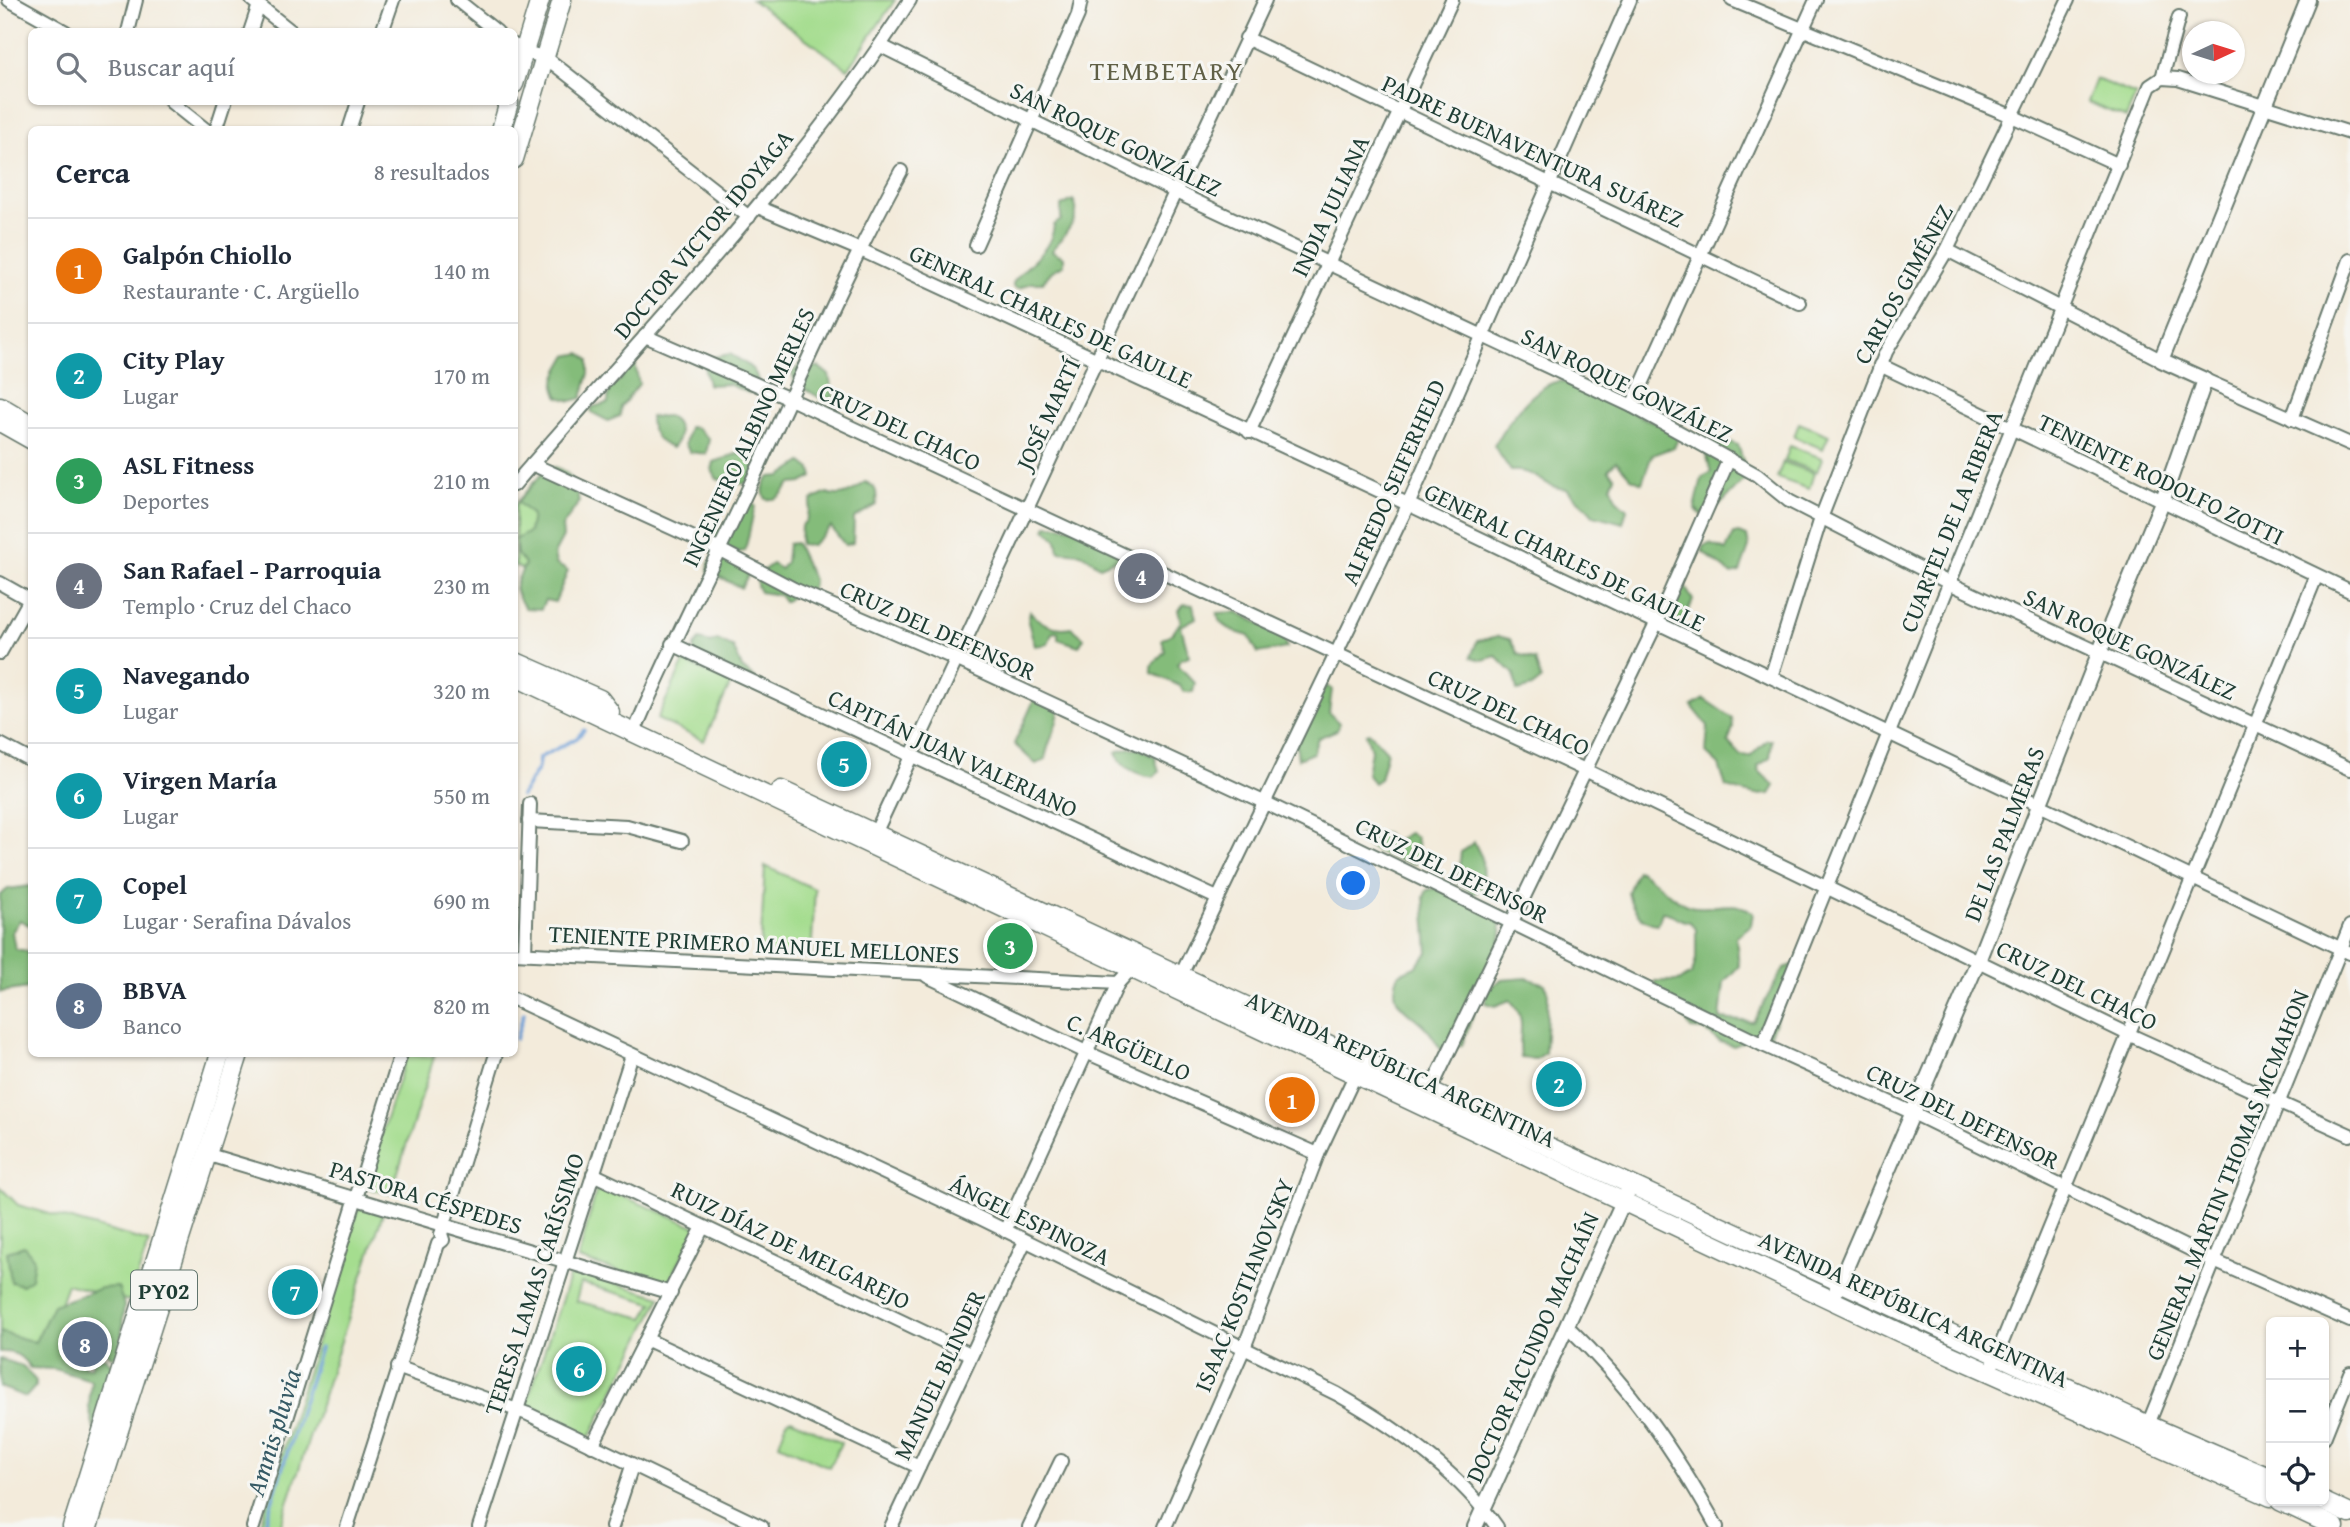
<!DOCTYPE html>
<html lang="es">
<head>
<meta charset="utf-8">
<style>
  body { margin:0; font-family:"Gentium Book Plus",serif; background:#f2f2f3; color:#1f2937 }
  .controls { position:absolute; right:21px; bottom:21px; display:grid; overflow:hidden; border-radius:10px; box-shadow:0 2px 5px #0004 }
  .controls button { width:63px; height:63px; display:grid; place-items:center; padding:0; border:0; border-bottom:2px solid #e0e1e3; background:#fff; color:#1f2937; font:35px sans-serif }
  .compass { position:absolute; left:2182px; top:21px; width:63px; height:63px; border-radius:50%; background:#fff; box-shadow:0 2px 5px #0004; rotate:86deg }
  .you { position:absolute; left:1354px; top:884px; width:24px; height:24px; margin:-18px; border:5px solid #fff; border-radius:50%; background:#1a73e8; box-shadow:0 0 0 10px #1a73e833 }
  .badge { display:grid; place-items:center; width:46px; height:46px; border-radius:50%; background:#ea580c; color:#fff; font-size:23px; font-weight:700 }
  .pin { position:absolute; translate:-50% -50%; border:4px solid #fff; box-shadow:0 2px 7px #0006 }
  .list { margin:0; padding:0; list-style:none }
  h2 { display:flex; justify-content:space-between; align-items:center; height:91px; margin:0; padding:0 28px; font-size:30px }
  h2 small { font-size:23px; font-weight:400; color:#747a83 }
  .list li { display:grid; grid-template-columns:46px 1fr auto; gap:21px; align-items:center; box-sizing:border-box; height:105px; padding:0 28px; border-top:2px solid #e0e1e3 }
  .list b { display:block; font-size:26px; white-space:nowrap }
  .list p { margin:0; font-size:23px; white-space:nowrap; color:#747a83 }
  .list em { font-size:23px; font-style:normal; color:#747a83 }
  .icon { flex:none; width:38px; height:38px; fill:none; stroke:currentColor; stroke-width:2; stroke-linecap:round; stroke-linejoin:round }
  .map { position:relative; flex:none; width:2350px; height:1527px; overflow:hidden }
  .search { position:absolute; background:#fff; box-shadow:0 2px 5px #0004; left:28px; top:28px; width:490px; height:77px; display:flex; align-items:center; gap:18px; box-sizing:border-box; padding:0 24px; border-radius:10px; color:#747a83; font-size:26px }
  .panel { position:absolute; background:#fff; box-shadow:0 2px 5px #0004; left:28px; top:126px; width:490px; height:931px; border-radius:10px }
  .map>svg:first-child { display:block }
</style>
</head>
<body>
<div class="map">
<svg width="2350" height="1527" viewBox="0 0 2350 1527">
  <rect width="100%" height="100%" fill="#f6f6f2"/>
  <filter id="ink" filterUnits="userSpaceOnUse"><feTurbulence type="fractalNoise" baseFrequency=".0143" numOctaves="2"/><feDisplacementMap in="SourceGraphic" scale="14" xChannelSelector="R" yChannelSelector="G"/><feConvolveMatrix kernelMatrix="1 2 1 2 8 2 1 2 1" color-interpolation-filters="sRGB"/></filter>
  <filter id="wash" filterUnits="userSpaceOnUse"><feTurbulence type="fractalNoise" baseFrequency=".00686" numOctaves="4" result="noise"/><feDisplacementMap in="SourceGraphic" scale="28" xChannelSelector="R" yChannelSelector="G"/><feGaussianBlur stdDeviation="1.57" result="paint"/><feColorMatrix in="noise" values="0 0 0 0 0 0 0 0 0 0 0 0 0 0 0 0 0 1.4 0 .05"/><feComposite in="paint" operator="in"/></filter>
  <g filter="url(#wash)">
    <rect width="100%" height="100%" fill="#f3ebdb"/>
    <!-- green -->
    <g fill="#a5dd8f" stroke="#628d62" stroke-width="2" fill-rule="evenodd">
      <path d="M752,0h143l-47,69z"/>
      <path d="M2096,79l40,16 -10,23 -39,-16z"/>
      <path d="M1799,423l30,12 -6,14 -29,-12z"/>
      <path d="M1790,446l32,12 -5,14 -32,-12z"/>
      <path d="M1783,462l31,11 -5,16 -32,-11z"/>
      <path d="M535,481l40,19 -37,76 -23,-10v-61z"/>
      <path d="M684,662l47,21 -27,58 -47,-22z"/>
      <path d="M765,866l50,23 -4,68 -51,-2z"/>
      <path d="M407,1054l25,3 3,-3 -44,140 -24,-6 -2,-4z"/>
      <path d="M0,1187l18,18 131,37 -20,59 -62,-17 -26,72 -41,-11z"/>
      <path d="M600,1187l97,40 -30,59 -89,-27 19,-71z"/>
      <path d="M361,1207l22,6 -103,314h-21l99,-318z"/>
      <path d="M575,1271l86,26 -70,138 -4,1 -59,-30 -1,-4 44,-130zM581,1283l71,20h1l-9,15 -68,-17z"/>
      <path d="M791,1419l50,24 -12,24 -50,-23 8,-23z"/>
    </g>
    <!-- forest -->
    <g fill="#84bc7a" stroke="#527c57" stroke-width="2">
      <path d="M1073,200c12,17 -12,37 -21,51l12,6v8l-12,6 -10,12h-11l-13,6 -5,-2v-4c15,-23 38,-29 41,-58l7,-5v-14z"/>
      <path d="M581,353l8,7v13l-7,25 -11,3 -12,-4c-10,-16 0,-26 8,-41z"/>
      <path d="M730,354c15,10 30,14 28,35l-9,4 -21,-9 -20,1 -4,-20 5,-7z"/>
      <path d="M627,364h8l4,20 -18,23 -1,9 -12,5 -17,-9 1,-5 16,-4 1,-15 12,-9z"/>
      <path d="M799,366l20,1 10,8 5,23 -12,1 -27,-16 -3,-10z"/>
      <path d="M1561,381l119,53 -6,13 -22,8 -10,28 -11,-5 -15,-17 -8,9 7,7 -4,9 5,13 11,10 -4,14 -30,-8c-8,-11 -17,-15 -26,-26 -23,0 -30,-20 -56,-18l-17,-25c12,-22 41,-63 67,-65z"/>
      <path d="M667,416c14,7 16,21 5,32 -14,-5 -22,-16 -22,-31z"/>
      <path d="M689,427l8,1 12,11 -3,15 -16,-2 -5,-8z"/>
      <path d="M1721,439l17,6 10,31 -26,27 -21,12 -6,-7 7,-30 9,-6 -7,-27 6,-5z"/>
      <path d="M736,454l13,1 5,7v16l-10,6 -27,-5 -5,-9 2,-8z"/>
      <path d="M802,462l9,7 2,8 -11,6 -12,1c-8,9 -10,17 -24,15 -5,-8 -3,-15 4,-22l11,-1z"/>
      <path d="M555,467c18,6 21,17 24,35l-17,25 1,10 -9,17 2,10 12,7 -13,31 -10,-2 -4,9 -16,-1c-16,-23 -9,-22 0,-44l-8,-10 -2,-14 14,-8 3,-17 -15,-13 28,-32z"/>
      <path d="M865,482c13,5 12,11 11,23l-22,13 -1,25 -8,2 -14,-18 -20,19 -11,-2 1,-18 5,-5 6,-21 15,-7c13,6 28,-2 38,-11z"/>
      <path d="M749,500l6,6 -10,45 -7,1 -30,-10 -4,-6 19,-8z"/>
      <path d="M1047,525l54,5 18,22 -2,7 -17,7 -19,-13 -22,-2 -2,-11 -11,-11z"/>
      <path d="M1738,533l9,3 2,11 -9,25 -9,2 -29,-23 1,-5 7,-2 16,6 8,-16z"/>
      <path d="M796,543l17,37 -2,17 -14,-4 -13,9 -5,-7 -19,-3 -3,-6v-11l15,-11 9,5 5,-7 2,-18z"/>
      <path d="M729,556l22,14 -10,18 -33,-17 1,-9z"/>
      <path d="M1681,581l12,19 -7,17 -15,7 -7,-3v-6z"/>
      <path d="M1184,604l9,1 3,13 -15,8 8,30 -8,3 -4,5 18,19 -2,9h-9l-4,-6 -28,-13 -1,-7 14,-15 -3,-12 11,-6 8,-12 -3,-11z"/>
      <path d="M1030,611c9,12 25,20 41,16l13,11 -5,8 -21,-7v-7l-6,1 -4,11 -13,2 -7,-24z"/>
      <path d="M1237,612l47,24 3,12 -29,5 -9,-17c-13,-3 -29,-9 -32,-23z"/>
      <path d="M1498,636l12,3 8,15 17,6 6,20 -9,7 -15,4 -3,-17 -18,-18 -13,4 -12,-3 6,-16z"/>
      <path d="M699,640l12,3 6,-3 16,7 9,21 14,11c-23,9 -44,-12 -62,-25v-8z"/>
      <path d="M1327,686l5,3 -3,24 10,10 -2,7 -19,8 -5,15 -15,6 -4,-34z"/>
      <path d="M1035,698l24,12c-1,17 -11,31 -14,49l-9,5 -22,-20z"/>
      <path d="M1704,699l28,19 1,10 -5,14 13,14 9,1 17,-17h5l-2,18 -12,8 1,5 16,15 -5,8 -15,1 -29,-8 -7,-22 -13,-12 2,-27 -16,-20z"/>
      <path d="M1370,733l17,18 -7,28 -6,4 -7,-9 4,-24 -5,-16z"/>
      <path d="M1130,748h8l17,9 4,15 -5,5c-17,-2 -32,-9 -38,-25z"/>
      <path d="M1366,831l20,3 7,8 16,-9 7,4 4,22 -5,5c-20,-4 -45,-11 -59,-27z"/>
      <path d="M1474,842l8,16 1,29 -8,7 -18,-11 4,-31z"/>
      <path d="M1637,870c12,4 33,28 50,35 21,8 45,-9 66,8l-2,12 -15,12 3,29 -15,16 -4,37 33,3 31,-54 9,-3 7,11 -9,17 -5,2 -18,44h-18l-16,7 -14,-4 -16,-12 -13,-1 -10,-17 -26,-17v-14h24l13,-7 4,-15v-30l-6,-7c-11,-1 -18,-10 -28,-10l-4,12c-17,-1 -27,-16 -30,-32z"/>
      <path d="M31,886v40l-11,-6 -8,12 3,17 12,2 5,12 -4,25 -28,4v-97l8,-6z"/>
      <path d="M1438,888l61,32 3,15 -40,110 -21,5c-5,-7 -9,-17 -16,-23 -17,-18 -39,-22 -26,-53l16,-7 13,-14 -4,-56 3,-7z"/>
      <path d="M1527,978l18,6 3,10 -3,59 -9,6 -15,-1c-4,-25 8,-38 -11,-58l-15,6 -9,-3v-14l15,-9z"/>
      <path d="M24,1246l10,13 -3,20 -9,6 -11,-3 -4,-30z"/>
      <path d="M118,1287l6,18 -4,48 -8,4 -15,-15 -1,-10 -12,-1 -19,6 17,19 2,10 7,1 2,-8 12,-2 9,11 -20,61 -5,-21 2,-28 -37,-11 -24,-1c-8,-12 -15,-17 -30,-16v-20l35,10 18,-37 48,-17z"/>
      <path d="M0,1359l23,7 13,15 -1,6 -9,10 -26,-10z"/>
    </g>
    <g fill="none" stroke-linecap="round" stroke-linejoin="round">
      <!-- stream -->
      <g stroke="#6c9fd7" stroke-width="3.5">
        <path d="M521,796l17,-28 1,-10 38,-20 7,-8"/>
        <path d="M516,1039l8,-26"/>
        <path d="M264,1527l56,-179"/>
      </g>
    </g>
  </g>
  <g filter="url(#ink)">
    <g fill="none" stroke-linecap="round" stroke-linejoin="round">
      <defs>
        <g id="minor">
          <path d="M9,0l57,32"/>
          <path d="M252,0l40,32"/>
          <path d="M457,0l40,32"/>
          <path d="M1732,0l282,117 105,48"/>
          <path d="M128,32l8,-32"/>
          <path d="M250,32l9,-27"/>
          <path d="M382,32l11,-32"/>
          <path d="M1246,38l554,265"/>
          <path d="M514,45l10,7 21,5 204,160"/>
          <path d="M881,46l295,146 456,214 125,69 32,26 158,81 403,187"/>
          <path d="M2162,78l16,1 172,54"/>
          <path d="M171,102l35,28"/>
          <path d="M216,130l9,-28"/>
          <path d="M349,130l9,-28"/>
          <path d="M758,207l105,44 549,255 938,447"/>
          <path d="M976,245l102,-230 3,-15"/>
          <path d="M1947,250l214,110"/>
          <path d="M645,336l154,67 786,367 543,264 222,101"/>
          <path d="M1880,365l470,226"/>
          <path d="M2205,380l145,64"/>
          <path d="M1632,406l184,-406"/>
          <path d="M2292,419l58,-159"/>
          <path d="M1249,432l203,-432"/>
          <path d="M532,464l188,86 74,39 164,71 312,145 493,240 148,67 303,149 136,60"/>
          <path d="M514,485c137,-159 283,-308 396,-485"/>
          <path d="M0,583l32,18"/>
          <path d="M672,644l545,254"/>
          <path d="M0,653l32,-57"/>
          <path d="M1771,677l50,-159 65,-166 61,-102 121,-250"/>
          <path d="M638,723c35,-82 76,-160 113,-240 49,-105 94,-210 150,-312"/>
          <path d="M0,744l32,17"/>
          <path d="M529,821l98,5 55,15"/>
          <path d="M872,840l393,-840"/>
          <path d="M514,953l604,30"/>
          <path d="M525,953l5,-149"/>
          <path d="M1181,975l227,-470 222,-505"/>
          <path d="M927,976l161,77 230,101"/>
          <path d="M514,999l466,219 357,176c58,33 121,77 160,133"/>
          <path d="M1763,1045l387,-959 12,-8 17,-61"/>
          <path d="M1430,1091l226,-467 73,-165"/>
          <path d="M209,1155l462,138"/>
          <path d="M593,1174l377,180"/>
          <path d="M442,1231l54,-177"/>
          <path d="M1005,1231l113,-248 13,-14"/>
          <path d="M1567,1326c64,61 107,124 150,201"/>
          <path d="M648,1340l271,127"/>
          <path d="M1994,1362l322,-785"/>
          <path d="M397,1367l131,47 234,113"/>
          <path d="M2145,1432l205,-506"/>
          <path d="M2324,1438l26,-65"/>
          <path d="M592,1446l111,-219"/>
          <path d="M253,1527l148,-473"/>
          <path d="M347,1527l91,-283 5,-4 -2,-6"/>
          <path d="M479,1527l153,-472"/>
          <path d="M612,1527l20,-61"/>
          <path d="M891,1527l134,-286"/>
          <path d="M1029,1527l32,-66"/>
          <path d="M1165,1527l79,-179 74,-194 40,-85"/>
        </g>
        <g id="major">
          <path d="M1836,1291l142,-330 122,-310 62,-149 43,-122 -44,-20 147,-360"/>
          <path d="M1475,1527l152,-334"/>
        </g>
        <g id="highway">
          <path d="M514,84l26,-84"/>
          <path d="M501,130l8,-28"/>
          <path d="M514,159l48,-159"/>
          <path d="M0,406l32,19"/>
          <path d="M0,422l32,18"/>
          <path d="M514,661l86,38 10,13"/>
          <path d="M514,676l1387,657 370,164"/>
          <path d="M781,790l1367,635 123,53"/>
          <path d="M2280,1501l55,26"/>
          <path d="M2322,1501l28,13"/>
          <path d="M72,1527l148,-473"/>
          <path d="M88,1527l151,-473"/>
        </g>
      </defs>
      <!-- minor casing -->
      <use href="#minor" stroke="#697a6e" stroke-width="16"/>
      <!-- major casing -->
      <use href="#major" stroke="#697a6e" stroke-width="18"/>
      <!-- highway casing -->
      <use href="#highway" stroke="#697a6e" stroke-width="21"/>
      <!-- minor -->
      <use href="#minor" stroke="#fff" stroke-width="12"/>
      <!-- major -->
      <use href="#major" stroke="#fff" stroke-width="14"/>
      <!-- highway -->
      <use href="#highway" stroke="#fff" stroke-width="18"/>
    </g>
  </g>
  <g text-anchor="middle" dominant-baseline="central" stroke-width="6" stroke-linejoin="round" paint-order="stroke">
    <!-- shield labels -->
    <rect fill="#f6f6f2" stroke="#60746d" stroke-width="2" x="131" y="1270.5" width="66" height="39" rx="5"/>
    <g font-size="23" font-weight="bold" fill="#1f3d34">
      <text x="164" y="1290">PY02</text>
    </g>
    <!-- street labels -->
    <g font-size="24" fill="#1f3d34" stroke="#f6f6f2">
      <text transform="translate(1116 139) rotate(26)">SAN ROQUE GONZÁLEZ</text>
      <text transform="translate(1533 151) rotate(25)">PADRE BUENAVENTURA SUÁREZ</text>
      <text transform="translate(1330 206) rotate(-65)">INDIA JULIANA</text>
      <text transform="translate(703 234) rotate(-50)">DOCTOR VICTOR IDOYAGA</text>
      <text transform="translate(1903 284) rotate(-61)">CARLOS GIMÉNEZ</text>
      <text transform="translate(1051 316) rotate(25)">GENERAL CHARLES DE GAULLE</text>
      <text transform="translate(1627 385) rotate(26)">SAN ROQUE GONZÁLEZ</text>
      <text transform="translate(1048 414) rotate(-65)">JOSÉ MARTÍ</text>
      <text transform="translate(900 427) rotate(25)">CRUZ DEL CHACO</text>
      <text transform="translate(748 437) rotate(-65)">INGENIERO ALBINO MERLES</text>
      <text transform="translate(2161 479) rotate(26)">TENIENTE RODOLFO ZOTTI</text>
      <text transform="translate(1393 482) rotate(-66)">ALFREDO SEIFERHELD</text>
      <text transform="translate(1951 521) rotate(-68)">CUARTEL DE LA RIBERA</text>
      <text transform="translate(1565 557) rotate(26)">GENERAL CHARLES DE GAULLE</text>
      <text transform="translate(938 630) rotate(24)">CRUZ DEL DEFENSOR</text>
      <text transform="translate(2130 644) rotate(25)">SAN ROQUE GONZÁLEZ</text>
      <text transform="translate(1509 712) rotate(25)">CRUZ DEL CHACO</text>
      <text transform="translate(953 753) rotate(25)">CAPITÁN JUAN VALERIANO</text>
      <text transform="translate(2004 834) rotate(-69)">DE LAS PALMERAS</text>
      <text transform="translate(1452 870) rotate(26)">CRUZ DEL DEFENSOR</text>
      <text transform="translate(754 944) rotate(3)">TENIENTE PRIMERO MANUEL MELLONES</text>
      <text transform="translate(2077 985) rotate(26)">CRUZ DEL CHACO</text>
      <text transform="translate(1129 1047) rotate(24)">C. ARGÜELLO</text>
      <text transform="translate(1401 1069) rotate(25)">AVENIDA REPÚBLICA ARGENTINA</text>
      <text transform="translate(1963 1116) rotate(26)">CRUZ DEL DEFENSOR</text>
      <text transform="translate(2227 1175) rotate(-68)">GENERAL MARTIN THOMAS MCMAHON</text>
      <text transform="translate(426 1197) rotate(17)">PASTORA CÉSPEDES</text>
      <text transform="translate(1030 1220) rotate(26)">ÁNGEL ESPINOZA</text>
      <text transform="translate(791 1245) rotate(26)">RUIZ DÍAZ DE MELGAREJO</text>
      <text transform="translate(534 1284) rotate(-72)">TERESA LAMAS CARÍSSIMO</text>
      <text transform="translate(1244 1285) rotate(-68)">ISAAC KOSTIANOVSKY</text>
      <text transform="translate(1914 1309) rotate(25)">AVENIDA REPÚBLICA ARGENTINA</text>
      <text transform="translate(1532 1347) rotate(-66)">DOCTOR FACUNDO MACHAÍN</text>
      <text transform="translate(939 1375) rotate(-65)">MANUEL BLINDER</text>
    </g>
    <!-- neighbourhood labels -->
    <g font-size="26" letter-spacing="2" fill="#606046" stroke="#f6f6f2">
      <text x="1167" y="70">TEMBETARY</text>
    </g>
    <!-- water labels -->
    <g font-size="26" font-style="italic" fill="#365a65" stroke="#f6f6f2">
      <text transform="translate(273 1432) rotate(-73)">Amnis pluvia</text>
    </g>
  </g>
</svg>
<div class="controls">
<button>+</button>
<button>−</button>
<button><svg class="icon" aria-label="locate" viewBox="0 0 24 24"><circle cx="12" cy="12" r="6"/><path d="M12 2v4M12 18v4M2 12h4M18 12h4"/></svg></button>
</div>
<svg class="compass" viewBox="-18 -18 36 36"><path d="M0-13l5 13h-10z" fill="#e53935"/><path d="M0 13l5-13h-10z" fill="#747a83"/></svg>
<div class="you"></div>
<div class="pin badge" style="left:1292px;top:1100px;background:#e8710a">1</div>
<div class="pin badge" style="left:1559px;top:1084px;background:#0f9aa8">2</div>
<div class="pin badge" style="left:1010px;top:946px;background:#2e9e5b">3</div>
<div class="pin badge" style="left:1141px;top:576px;background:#6b7280">4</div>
<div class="pin badge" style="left:844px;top:764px;background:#0f9aa8">5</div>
<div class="pin badge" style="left:579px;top:1369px;background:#0f9aa8">6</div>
<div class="pin badge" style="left:295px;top:1292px;background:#0f9aa8">7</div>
<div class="pin badge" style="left:85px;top:1344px;background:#5c6f8a">8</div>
<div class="search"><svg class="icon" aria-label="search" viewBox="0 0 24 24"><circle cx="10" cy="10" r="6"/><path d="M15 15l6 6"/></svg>Buscar aquí</div>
<section class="panel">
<h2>Cerca<small>8 resultados</small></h2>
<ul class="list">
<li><span class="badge" style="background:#e8710a">1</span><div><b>Galpón Chiollo</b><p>Restaurante · C. Argüello</p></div><em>140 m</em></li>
<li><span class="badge" style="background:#0f9aa8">2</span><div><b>City Play</b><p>Lugar</p></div><em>170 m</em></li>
<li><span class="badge" style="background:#2e9e5b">3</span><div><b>ASL Fitness</b><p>Deportes</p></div><em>210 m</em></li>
<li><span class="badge" style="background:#6b7280">4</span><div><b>San Rafael - Parroquia</b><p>Templo · Cruz del Chaco</p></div><em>230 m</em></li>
<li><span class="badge" style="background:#0f9aa8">5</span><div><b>Navegando</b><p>Lugar</p></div><em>320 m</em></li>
<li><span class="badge" style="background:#0f9aa8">6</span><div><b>Virgen María</b><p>Lugar</p></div><em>550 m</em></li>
<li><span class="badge" style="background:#0f9aa8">7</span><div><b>Copel</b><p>Lugar · Serafina Dávalos</p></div><em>690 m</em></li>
<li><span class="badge" style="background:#5c6f8a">8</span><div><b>BBVA</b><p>Banco</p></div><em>820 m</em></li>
</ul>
</section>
</div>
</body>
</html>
